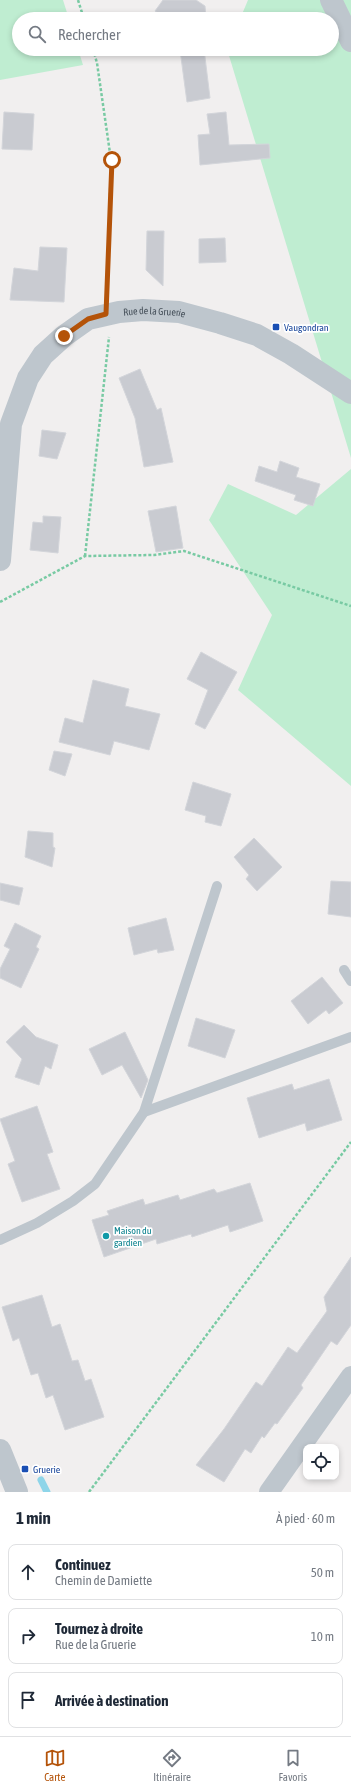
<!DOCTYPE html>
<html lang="fr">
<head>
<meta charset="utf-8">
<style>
  body { margin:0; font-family:"Asap Condensed",sans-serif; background:#f2f2f3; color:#1f2937 }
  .controls { position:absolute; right:12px; bottom:12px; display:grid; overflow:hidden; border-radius:8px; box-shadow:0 2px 6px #0003 }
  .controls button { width:36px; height:36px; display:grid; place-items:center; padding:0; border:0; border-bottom:1px solid #e0e1e3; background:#fff; color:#1f2937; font:20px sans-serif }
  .stop { position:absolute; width:12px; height:12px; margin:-9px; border:3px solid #b45309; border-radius:50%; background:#fff }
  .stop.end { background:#b45309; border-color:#fff; box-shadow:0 1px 4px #0008 }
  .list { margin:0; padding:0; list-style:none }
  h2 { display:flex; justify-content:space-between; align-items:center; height:52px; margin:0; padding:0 16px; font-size:17px }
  h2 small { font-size:13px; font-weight:400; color:#747a83 }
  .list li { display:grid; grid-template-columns:26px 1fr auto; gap:12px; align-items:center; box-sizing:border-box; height:56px; margin:0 8px 8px; padding:0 8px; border:1px solid #e0e1e3; border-radius:8px }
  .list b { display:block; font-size:15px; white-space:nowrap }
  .list p { margin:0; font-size:13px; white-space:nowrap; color:#747a83 }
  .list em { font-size:13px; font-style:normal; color:#747a83 }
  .icon { flex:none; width:22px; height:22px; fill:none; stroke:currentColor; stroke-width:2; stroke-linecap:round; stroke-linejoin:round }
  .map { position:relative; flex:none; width:351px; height:1492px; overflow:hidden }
  .search { position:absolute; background:#fff; box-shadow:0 2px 6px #0003; left:12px; right:12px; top:12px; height:44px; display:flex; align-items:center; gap:10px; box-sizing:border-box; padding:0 14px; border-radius:22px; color:#747a83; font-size:15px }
  .sheet { height:244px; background:#fff }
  nav { display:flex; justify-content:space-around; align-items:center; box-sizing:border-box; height:56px; border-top:1px solid #e0e1e3; background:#fff; font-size:11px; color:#747a83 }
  nav a { display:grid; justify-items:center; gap:2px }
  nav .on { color:#b45309 }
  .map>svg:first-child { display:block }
</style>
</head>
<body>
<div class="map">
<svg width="351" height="1492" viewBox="0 0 351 1492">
  <rect width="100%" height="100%" fill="#f1efef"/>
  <!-- green -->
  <g fill="#bfedd1">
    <path d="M0,0h63l6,19h-50v30h59l5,16 -83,15z"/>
    <path d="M248,0h103v458l-124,-409h105v-30h-92z"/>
    <path d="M351,469v317l-113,-96 34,-75 -63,-95 19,-36 68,31z"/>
  </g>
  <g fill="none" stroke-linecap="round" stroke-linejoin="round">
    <!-- stream -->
    <path stroke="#8ed5e9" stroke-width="7" d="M41,1480l6,12"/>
  </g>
  <!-- building -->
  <g fill="#c9cbd1" stroke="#d3d5da">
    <path d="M163,0h33l9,6 1,13h-40l-11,-8z"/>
    <path d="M177,49h27l6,49 -23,4 -7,-52h-3z"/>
    <path d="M4,112l30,2 -2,36 -30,-1z"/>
    <path d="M226,112l3,33 40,-1 1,14 -70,7 -2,-30 12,-1 -3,-20z"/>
    <path d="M147,231h17l-1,55 -17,-16z"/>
    <path d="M225,238l1,24 -27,1v-24z"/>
    <path d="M40,247l27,1 -3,54 -54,-2 4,-32 24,3z"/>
    <path d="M140,369l17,41 4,-2 12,54 -29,5 -9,-49 -16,-40z"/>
    <path d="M42,430l24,3 -9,26 -18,-3z"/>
    <path d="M280,461l19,7 -3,9 24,7 -7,22 -19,-6 2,-5 -41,-14 4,-15 18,6z"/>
    <path d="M176,506l7,42 -27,4 -8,-41z"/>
    <path d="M43,516l18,1 -3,36 -28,-3 3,-28 10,1z"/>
    <path d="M201,652l36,20 -32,57 -10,-5 13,-34 -21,-11z"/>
    <path d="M93,680l36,9 -4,17 35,8 -11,36 -35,-9 -4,14 -51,-13 6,-24 18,5z"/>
    <path d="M54,751l18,3 -7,22 -16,-6z"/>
    <path d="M193,782l38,12 -10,32 -16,-4 1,-6 -21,-6z"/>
    <path d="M28,831l25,2v14l2,1 -3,19 -27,-10z"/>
    <path d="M254,838l28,29 -25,24 -11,-12 3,-4 -15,-18z"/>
    <path d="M331,881l20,1v35l-23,-3z"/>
    <path d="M0,883l23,5 -4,17 -19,-5z"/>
    <path d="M166,918l8,32 -16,3 -1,-4 -23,6 -6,-27z"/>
    <path d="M15,923l26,13 -5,11 3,2 -18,39 -21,-10v-9l10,-20 -6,-3z"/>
    <path d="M322,977l21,26 -14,11 -3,-4 -18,14 -17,-23z"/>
    <path d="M196,1018l39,12 -10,28 -37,-12z"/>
    <path d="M24,1025l12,12 22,8 -7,24 -6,-3 -6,19 -24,-8 7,-18 -16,-17z"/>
    <path d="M125,1032l23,48 -7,18 -19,-33 -20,10 -13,-26z"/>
    <path d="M329,1079l13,41 -35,11 -2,-8 -46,15 -12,-40 45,-14 2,6z"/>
    <path d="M37,1106l16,46 -6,2 13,35 -38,13 -14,-38 7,-3 -15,-42z"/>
    <path d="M250,1183l13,38 -33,11 -2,-7 -36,12 -1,-3 -34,10 -1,-5 -52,18 -12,-37 17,-5 -2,-4 36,-12 2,6 33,-10 2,5 34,-11 3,4z"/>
    <path d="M351,1257v68l-14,20 -6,-4 -30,44 2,3 -26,36 -2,-1 -11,15 -2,-2 -11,17 -6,-4 -21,33 -28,-17 28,-36 32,-47 6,4 26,-39 9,6 30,-42 -3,-14z"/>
    <path d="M42,1295l10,32 8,-3 12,37 6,-1 7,21 6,-2 13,38 -39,13 -12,-35 -7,3 -8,-25 -7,2 -12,-37 -6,3 -11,-34z"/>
  </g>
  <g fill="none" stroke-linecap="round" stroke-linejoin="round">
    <!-- path -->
    <g stroke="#78caa3" stroke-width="2.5" stroke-dasharray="3 2" stroke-linecap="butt">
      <path d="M78,0l6,19"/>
      <path d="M93,49l4,14 14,97 -4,133"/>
      <path d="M85,556l24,-219"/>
      <path d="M0,602l85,-46 69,-1 30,-4 167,55"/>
      <path d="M89,1492l262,-350"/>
    </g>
    <!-- service -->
    <g stroke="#bec6cd" stroke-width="10">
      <path d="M344,970l7,11"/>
      <path d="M144,1112l207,-75"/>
      <path d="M0,1240l37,-17 36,-22 22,-17 49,-72 73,-226"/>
    </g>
    <!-- minor -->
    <path stroke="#bec6cd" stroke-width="20" d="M269,1492l82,-116"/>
    <!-- tertiary -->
    <g stroke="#bec6cd" stroke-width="22">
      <path d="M331,0l20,41"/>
      <path id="s1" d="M0,560l11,-136 17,-46 15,-23 21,-19 24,-17 31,-7 24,-2 36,2 41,11 37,12 34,19 60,39"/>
      <path d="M0,1450l17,42"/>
    </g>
  </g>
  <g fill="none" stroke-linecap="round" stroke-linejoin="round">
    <!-- route -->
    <path stroke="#b45309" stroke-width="5" d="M64,336l24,-17 18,-5 6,-154"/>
  </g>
  <!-- markers -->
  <g fill="#1a4fb4" stroke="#fff" stroke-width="1.5">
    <rect x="272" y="323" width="8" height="8" rx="2"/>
    <rect x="21" y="1465" width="8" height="8" rx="2"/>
  </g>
  <circle fill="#0f9aa8" stroke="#fff" stroke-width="1.5" cx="106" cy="1236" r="4"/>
  <g text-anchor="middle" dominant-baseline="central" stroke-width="3.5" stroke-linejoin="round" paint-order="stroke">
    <!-- street labels -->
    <g font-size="10" fill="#48525c" stroke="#fff">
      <text stroke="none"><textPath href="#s1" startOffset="338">Rue de la Gruerie</textPath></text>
    </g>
    <!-- transit labels -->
    <g font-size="10" fill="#164399" stroke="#fff" text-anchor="start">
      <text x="284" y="327">Vaugondran</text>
      <text x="33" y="1469">Gruerie</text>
    </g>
    <!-- culture labels -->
    <g font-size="10" fill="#0d838f" stroke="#fff" text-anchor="start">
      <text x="114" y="1230">Maison du<tspan x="114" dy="12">gardien</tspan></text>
    </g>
  </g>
</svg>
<div class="controls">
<button><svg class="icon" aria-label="locate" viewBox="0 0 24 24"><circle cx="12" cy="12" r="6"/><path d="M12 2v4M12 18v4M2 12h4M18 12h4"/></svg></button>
</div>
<div class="stop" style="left:112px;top:160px"></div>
<div class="stop end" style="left:64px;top:336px"></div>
<div class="search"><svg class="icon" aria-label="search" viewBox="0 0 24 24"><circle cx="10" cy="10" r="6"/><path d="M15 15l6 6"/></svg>Rechercher</div>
</div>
<section class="sheet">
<h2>1 min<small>À pied · 60 m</small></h2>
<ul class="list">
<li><svg class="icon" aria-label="ahead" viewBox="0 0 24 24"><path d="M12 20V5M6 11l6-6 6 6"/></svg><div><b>Continuez</b><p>Chemin de Damiette</p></div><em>50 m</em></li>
<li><svg class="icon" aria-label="right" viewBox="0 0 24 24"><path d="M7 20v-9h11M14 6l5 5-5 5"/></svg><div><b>Tournez à droite</b><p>Rue de la Gruerie</p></div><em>10 m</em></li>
<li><svg class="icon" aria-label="arrive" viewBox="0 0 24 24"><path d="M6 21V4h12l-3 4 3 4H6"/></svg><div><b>Arrivée à destination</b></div></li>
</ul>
</section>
<nav>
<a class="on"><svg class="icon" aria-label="map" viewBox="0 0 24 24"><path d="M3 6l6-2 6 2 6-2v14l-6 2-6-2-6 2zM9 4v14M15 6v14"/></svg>Carte</a>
<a><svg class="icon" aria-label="directions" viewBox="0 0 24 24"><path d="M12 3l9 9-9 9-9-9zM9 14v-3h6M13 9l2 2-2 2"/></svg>Itinéraire</a>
<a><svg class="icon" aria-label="saved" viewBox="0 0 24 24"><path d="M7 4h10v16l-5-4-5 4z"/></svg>Favoris</a>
</nav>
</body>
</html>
